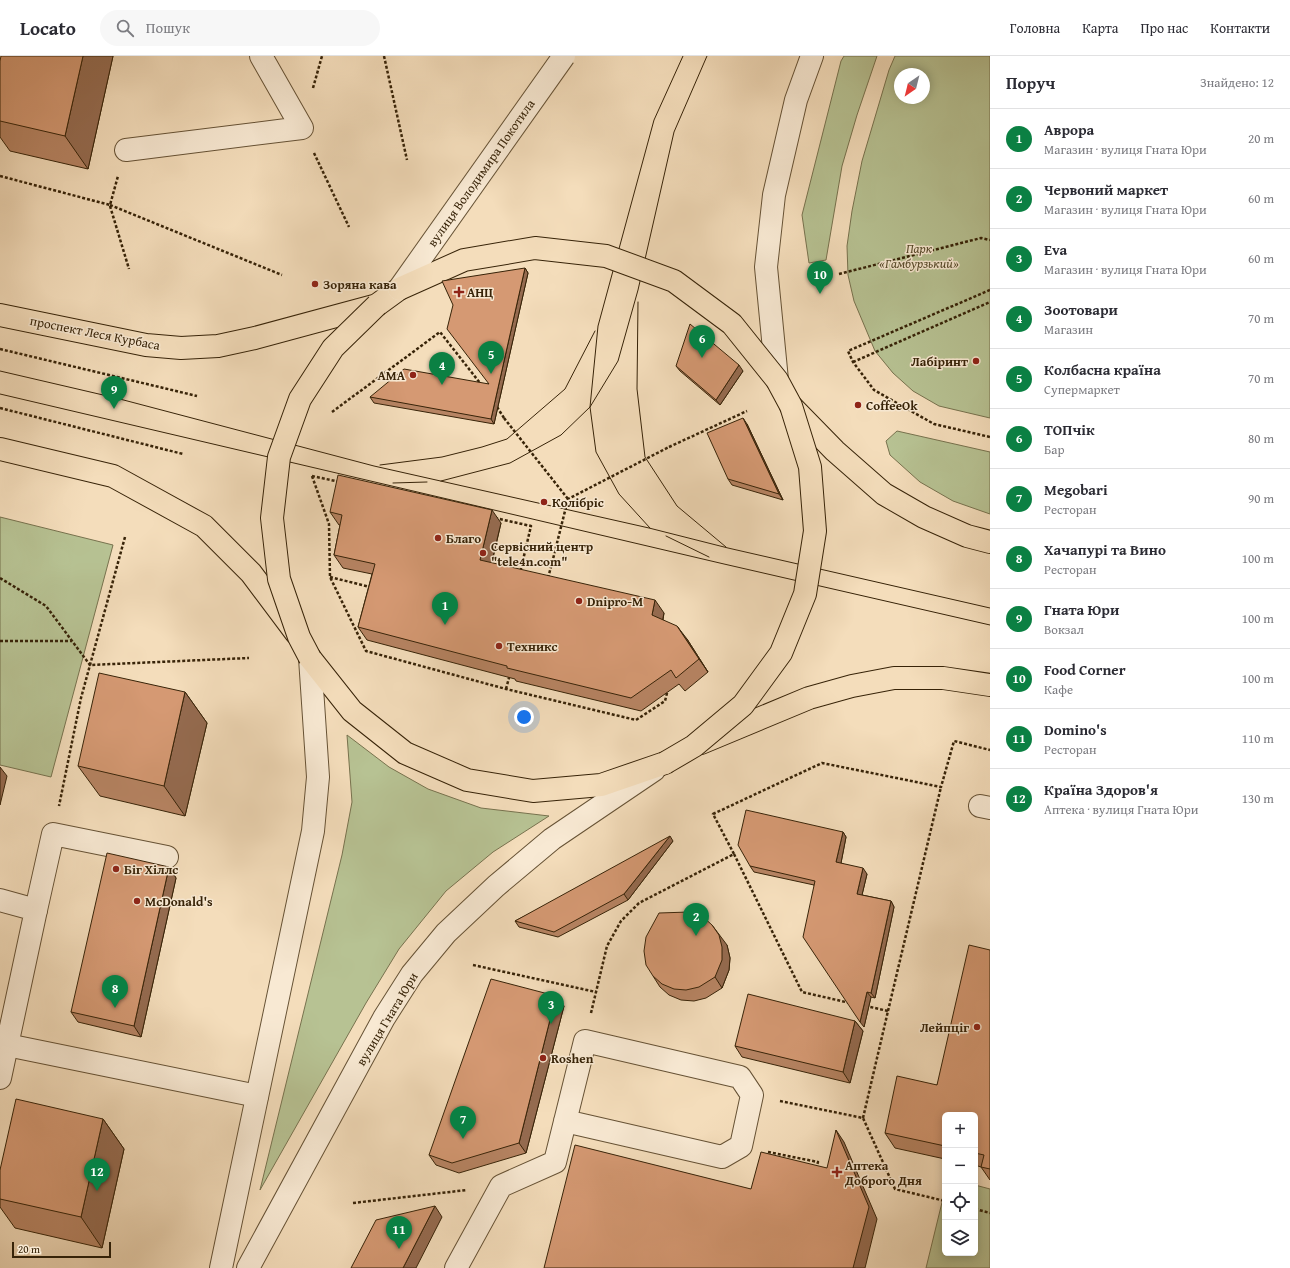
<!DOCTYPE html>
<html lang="uk">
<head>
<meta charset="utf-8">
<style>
  body { margin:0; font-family:"Gentium Book Plus",serif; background:#f7f7f7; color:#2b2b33 }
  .controls { position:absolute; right:12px; bottom:12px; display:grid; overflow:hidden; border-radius:6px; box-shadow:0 2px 10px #0003 }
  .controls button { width:36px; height:36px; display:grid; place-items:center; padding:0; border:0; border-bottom:1px solid #e1e1e2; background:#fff; color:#2b2b33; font:20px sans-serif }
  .compass { position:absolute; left:894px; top:12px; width:36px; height:36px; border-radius:50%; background:#fff; box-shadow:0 2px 10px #0003; rotate:215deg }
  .scale { position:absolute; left:12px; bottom:10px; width:99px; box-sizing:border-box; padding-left:4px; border:2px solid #372308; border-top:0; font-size:11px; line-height:14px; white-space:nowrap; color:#372308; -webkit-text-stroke:3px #f8e9d3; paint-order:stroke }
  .you { position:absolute; left:524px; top:661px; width:14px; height:14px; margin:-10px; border:3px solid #fff; border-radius:50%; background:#1a73e8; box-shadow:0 0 0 6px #1a73e833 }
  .badge { display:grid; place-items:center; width:26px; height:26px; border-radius:50%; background:#0b8043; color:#fff; font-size:13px; font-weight:700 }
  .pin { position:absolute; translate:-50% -33px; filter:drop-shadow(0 1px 2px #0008) }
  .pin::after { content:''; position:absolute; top:21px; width:14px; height:12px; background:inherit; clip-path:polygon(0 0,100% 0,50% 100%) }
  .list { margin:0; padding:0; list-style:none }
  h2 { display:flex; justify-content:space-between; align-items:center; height:52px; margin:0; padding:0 16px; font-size:17px }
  h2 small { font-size:13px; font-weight:400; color:#7c7c81 }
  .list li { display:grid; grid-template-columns:26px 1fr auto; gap:12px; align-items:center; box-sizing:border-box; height:60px; padding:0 16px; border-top:1px solid #e1e1e2 }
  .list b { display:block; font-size:15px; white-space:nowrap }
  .list p { margin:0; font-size:13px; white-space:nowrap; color:#7c7c81 }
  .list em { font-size:13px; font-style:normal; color:#7c7c81 }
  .icon { flex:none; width:22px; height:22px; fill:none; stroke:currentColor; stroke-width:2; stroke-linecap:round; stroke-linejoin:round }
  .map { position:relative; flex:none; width:990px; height:1212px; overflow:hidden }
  header { display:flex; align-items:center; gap:24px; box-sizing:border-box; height:56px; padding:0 20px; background:#fff; border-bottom:1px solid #e1e1e2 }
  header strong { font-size:19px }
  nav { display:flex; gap:22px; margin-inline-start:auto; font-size:14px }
  .search { width:280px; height:36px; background:#f7f7f7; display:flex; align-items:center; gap:10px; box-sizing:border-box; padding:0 14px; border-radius:22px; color:#7c7c81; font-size:15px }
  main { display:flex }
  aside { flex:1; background:#fff }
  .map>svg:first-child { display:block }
</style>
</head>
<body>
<header>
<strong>Locato</strong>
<div class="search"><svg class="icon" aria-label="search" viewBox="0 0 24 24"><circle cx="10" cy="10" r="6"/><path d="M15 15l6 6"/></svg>Пошук</div>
<nav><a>Головна</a><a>Карта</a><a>Про нас</a><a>Контакти</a></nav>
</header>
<main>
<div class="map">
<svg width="990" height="1212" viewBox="0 0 990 1212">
  <rect width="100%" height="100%" fill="#f4ddbb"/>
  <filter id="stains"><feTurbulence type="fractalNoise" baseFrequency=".005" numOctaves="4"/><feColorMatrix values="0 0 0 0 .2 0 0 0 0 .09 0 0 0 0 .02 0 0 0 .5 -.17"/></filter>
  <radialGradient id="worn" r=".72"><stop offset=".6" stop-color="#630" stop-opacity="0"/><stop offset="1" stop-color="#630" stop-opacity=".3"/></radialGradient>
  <!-- green -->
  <g fill="#b7c293" stroke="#77724e" fill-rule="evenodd">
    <path d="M844,0h33l-20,59 -15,51 -16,94 -17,3 -7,-48 39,-154z"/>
    <path d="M895,0h95v362l-51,-12 -26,-15 -20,-18 -18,-22 -21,-50 -6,-26 -1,-29 5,-35 10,-50 27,-91zM900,18h24v24h-24z"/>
    <path d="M897,375l93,21v62l-37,-13 -33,-19 -30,-27 -4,-14z"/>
    <path d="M0,461l113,28 -62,232 -51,-12z"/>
    <path d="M347,679l42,32 39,22 53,19 68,8 -56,36 -47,39 -47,58 -33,54 -106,187 82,-335 10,-53z"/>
    <path d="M975,1129l15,4v79h-64l19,-78v63h30z"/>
  </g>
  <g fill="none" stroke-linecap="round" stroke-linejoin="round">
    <defs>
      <g id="minor">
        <path d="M126,94l176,-22 -41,-72"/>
        <path d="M777,324l-11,-113 8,-72 22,-95 16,-44"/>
        <path d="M980,750l10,2"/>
        <path d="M0,844l36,10 -36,168"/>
        <path d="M36,854l17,-76 114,23"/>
        <path d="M7,989l250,51"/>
        <path d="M221,1212l92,-437 5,-54 -8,-119"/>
        <path d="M248,1212l136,-250 28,-44 34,-41 50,-47 56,-47 102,-69"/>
        <path d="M456,1212l45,-82 54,-24 30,-121 155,36 12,18 -11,51 -19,11 -157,-36"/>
      </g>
      <g id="major">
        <path d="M0,259l146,30 35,3 37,-2 37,-8 122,-33 22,-16"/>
        <path d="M791,350l44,45 49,43 40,23 43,19 23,6"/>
        <path d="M0,393l113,27 91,50 47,47 45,60"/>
        <path d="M310,602l42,53 53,42 62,27 66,11 68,-6 64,-22"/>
        <path d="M701,687l108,-45 43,-12 42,-8h49l47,7"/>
      </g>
    </defs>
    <!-- minor casing -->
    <use href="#minor" stroke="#665235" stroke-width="24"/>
    <!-- major casing -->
    <use href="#major" stroke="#372308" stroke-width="24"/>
    <!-- path -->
    <g stroke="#372308" stroke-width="2.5" stroke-dasharray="3 2" stroke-linecap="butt">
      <path d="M384,0l23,104"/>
      <path d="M313,32l9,-32"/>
      <path d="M314,97l35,74"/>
      <path d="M0,120l110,29 8,-29"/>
      <path d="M110,149l172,70"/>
      <path d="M110,150l19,63"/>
      <path d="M839,218l142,-36 9,2"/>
      <path d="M990,234l-142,61 5,11 21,28 60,34 56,13"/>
      <path d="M0,293l197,47"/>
      <path d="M853,306l137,-60"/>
      <path d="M497,351l7,11"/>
      <path d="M0,352l183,46"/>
      <path d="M332,356l108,-80 40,51"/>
      <path d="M669,391l78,-36"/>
      <path d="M312,420l17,48 1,53 36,74 140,38 130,31 29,-19 3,-12"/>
      <path d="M312,420l28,6"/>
      <path d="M495,462l36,8 -11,47"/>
      <path d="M125,481l-35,128 159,-7"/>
      <path d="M330,521l40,10"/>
      <path d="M0,522l46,28 44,59 -9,33 -22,108"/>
      <path d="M548,522l4,-15"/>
      <path d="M0,585h72"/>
      <path d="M506,633l4,-15"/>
      <path d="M734,798l68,138 48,11"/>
      <path d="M473,909l123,27"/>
      <path d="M888,955l53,-224"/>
      <path d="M591,957l16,-67 14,-25 18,-18 95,-49 -21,-40 109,-51 119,24 13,-46 36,9"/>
      <path d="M780,1045l83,17 32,71 50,12"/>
      <path d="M863,1062l25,-107 -22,-5"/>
      <path d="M768,1096l50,10 -2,7"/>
      <path d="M353,1147l114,-13"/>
      <path d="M975,1153l15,4"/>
    </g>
    <!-- minor -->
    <use href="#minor" stroke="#f8e9d3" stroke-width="22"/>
    <!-- major -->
    <use href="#major" stroke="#f4ddbb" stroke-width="22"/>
    <!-- tram -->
    <g stroke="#372308" stroke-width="1">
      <path d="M638,246l-1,87 8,68 32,49 49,41"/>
      <path d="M0,315l116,27 258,68 275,62 79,20 262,60"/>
      <path d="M0,338l724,170 266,61"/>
      <path d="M380,409l62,-8 40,-10 25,-8 58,-50 30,-58"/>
      <path d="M441,425l69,-18 51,-28 29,-28 28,-46 20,-71 36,-158 33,-76"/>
      <path d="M393,427l34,-1"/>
      <path d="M650,472l-31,-34 -23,-42 -6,-45 8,-81 56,-206 29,-64"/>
      <path d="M666,480l43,21"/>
    </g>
    <defs>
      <path id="minor-bridge" d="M399,233l165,-233"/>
      <g id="major-bridge">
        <path d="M399,233l65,-29 71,-12 71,8 68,25 58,43 45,56 14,26 19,61 5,64 -10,63 -24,59 -38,52 -49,41 -29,17"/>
        <path d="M310,602l-11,-21 -20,-58 -7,-61 7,-61 21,-58 33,-51 44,-43"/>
      </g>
    </defs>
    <!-- minor-bridge casing -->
    <use href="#minor-bridge" stroke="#665235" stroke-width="24" stroke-linecap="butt"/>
    <!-- major-bridge casing -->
    <use href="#major-bridge" stroke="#372308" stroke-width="24" stroke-linecap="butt"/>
    <!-- path-bridge -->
    <g stroke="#372308" stroke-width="2.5" stroke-dasharray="3 2" stroke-linecap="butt">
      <path d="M504,362l64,81"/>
      <path d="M552,507l16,-64 101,-52"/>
    </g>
    <!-- minor-bridge -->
    <use href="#minor-bridge" stroke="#f8e9d3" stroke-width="22"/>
    <!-- major-bridge -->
    <use href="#major-bridge" stroke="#f4ddbb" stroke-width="22"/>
  </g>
  <!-- wall -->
  <g fill="#b78463" stroke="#372308">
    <path d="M113,0l-25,113 -78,-18 -10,-14v-76z"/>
    <path d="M525,212l3,5 -34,151 -120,-21 -4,-6 119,-13z"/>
    <path d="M676,310l67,5 -23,34 -40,-34z"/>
    <path d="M747,368l36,76 -51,-15 -4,-6z"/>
    <path d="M330,456l171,11 -9,40 172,50 -1,7 24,19 21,33 -23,19 -6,-7 -38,27 -125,-30 -1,-2 -148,-39 -9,-13 14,-53 -29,-6 -9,-13 6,-30h-1z"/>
    <path d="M185,636l22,31 -22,93 -85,-20 -22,-30z"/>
    <path d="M843,776l3,5 -5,26 26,11 -5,21 29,6 3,6 -19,91 -4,-1 -7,30 -50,-142 -60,-13 -4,-6z"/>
    <path d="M673,785l-45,59 -70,37 -39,-10 -4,-6z"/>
    <path d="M169,811l7,11 -35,159 -63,-15 -7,-10z"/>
    <path d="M727,889l3,13 -1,12 -7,18 -16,10 -12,3 -13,-1 -12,-5 -9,-8 -7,-11z"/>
    <path d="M990,894v230l-9,-13 -6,-2v-50h-30v44l-50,-11 -10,-15 52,-48z"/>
    <path d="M556,940l8,10 -38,147 -67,20 -23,-8 -7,-10z"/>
    <path d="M855,965l8,10 -13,52 -108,-26 -7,-11z"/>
    <path d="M103,1063l21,30 -22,99 -87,-20 -15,-21v-37z"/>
  </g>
  <!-- shaded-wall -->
  <g fill="#956b50" stroke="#372308">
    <path d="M83,0h30l-25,113 -23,-33z"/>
    <path d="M525,212l3,5 -34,151 -3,-5z"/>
    <path d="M739,309l4,6 -23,34 -4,-5z"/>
    <path d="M743,362l4,6 36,76 -4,-6z"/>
    <path d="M492,454l9,13 -12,50 -9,-13z"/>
    <path d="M655,544l9,13 -3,15 -9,-13z"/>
    <path d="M677,570l10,13 21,33 -9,-13z"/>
    <path d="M185,636l22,31 -22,93 -21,-30z"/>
    <path d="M0,711l7,9 -7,29z"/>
    <path d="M843,776l3,5 -6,31 -4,-6z"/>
    <path d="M670,780l3,5 -45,59 -4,-6z"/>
    <path d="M169,811l7,11 -35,159 -7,-11z"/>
    <path d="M863,812l4,6 -6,25 -4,-5z"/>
    <path d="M891,845l3,6 -19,91 -4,-5z"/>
    <path d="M712,869l15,20 3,13 -1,12 -7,18 -7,-11z"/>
    <path d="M867,936l4,5 -7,30 -4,-5z"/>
    <path d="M556,940l8,10 -38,147 -7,-10z"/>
    <path d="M855,965l8,10 -13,52 -7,-11z"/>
    <path d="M103,1063l21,30 -22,99 -21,-31z"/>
    <path d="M836,1074l8,12 33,77 -12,49h-12z"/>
    <path d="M435,1150l7,11 -26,51h-13z"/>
  </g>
  <!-- building -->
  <g fill="#d59973" stroke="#372308">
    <path d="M1,0h82l-18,80 -65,-15v-60z"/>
    <path d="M525,212l-34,151 -121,-22 34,-28 85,15 -42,-55 6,-24 -11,-24z"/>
    <path d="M690,268l49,41 -23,35 -40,-34z"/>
    <path d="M743,362l36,76 -51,-15 -21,-46z"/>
    <path d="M338,419l154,35 -12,50 175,40 -3,15 25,11 22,33 -23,19 -5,-8 -40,28 -124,-30v-2l-149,-39 17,-63 -41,-9 8,-40 -12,-3z"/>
    <path d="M99,617l86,19 -21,94 -86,-20z"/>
    <path d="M746,754l97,22 -7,30 27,6 -6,26 34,7 -20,92 -4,-1 -7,30 -57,-85 12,-56 -65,-15 -12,-21z"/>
    <path d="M670,780l-46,58 -70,38 -39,-11z"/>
    <path d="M107,797l62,14 -35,159 -63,-14z"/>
    <path d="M689,856l13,4 10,9 7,10 3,12v13l-7,17 -16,10 -13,3 -12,-1 -12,-5 -9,-8 -7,-11 -2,-14 2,-14 13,-24z"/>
    <path d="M969,889l21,5v219l-9,-2 3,-12 -9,-2v-38h-30v31l-60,-13 12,-57 40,9z"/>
    <path d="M491,923l65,17 -37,147 -67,20 -23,-8z"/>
    <path d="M748,938l107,27 -12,51 -108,-26z"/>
    <path d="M16,1043l87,20 -22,98 -81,-18v-29z"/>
    <path d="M836,1074l33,77 -16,61h-309l31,-123 176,44 10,-37 66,16z"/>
    <path d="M435,1150l-32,62h-52l25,-48z"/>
  </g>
  <!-- markers -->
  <g fill="#8f2418" stroke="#f8e9d3" stroke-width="1.5">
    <circle cx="315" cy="228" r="4"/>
    <path d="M457 230h4v4h4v4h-4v4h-4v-4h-4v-4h4z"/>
    <circle cx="976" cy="305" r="4"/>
    <circle cx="413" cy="319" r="4"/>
    <circle cx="858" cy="349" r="4"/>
    <circle cx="544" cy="446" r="4"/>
    <circle cx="438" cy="482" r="4"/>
    <circle cx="483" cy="497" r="4"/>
    <circle cx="579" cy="545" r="4"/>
    <circle cx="499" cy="590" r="4"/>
    <circle cx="116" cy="813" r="4"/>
    <circle cx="137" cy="845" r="4"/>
    <circle cx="977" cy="971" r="4"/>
    <circle cx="543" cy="1002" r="4"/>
    <path d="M835 1110h4v4h4v4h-4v4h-4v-4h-4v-4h4z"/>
  </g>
  <g text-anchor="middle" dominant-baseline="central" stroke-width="3" stroke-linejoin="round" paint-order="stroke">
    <!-- street labels -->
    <g font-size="13" fill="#372308" stroke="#f8e9d3">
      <text transform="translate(481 117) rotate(-55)">вулиця Володимира Покотила</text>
      <text transform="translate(95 277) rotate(11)">проспект Леся Курбаса</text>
      <text transform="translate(387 963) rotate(-59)">вулиця Гната Юри</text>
    </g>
    <!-- park labels -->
    <g font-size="13" font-style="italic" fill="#574b2b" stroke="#f8e9d3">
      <text x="919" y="192">Парк<tspan x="919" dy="15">«Гамбурзький»</tspan></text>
    </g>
    <!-- poi labels -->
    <g font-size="13" font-weight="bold" fill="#372308" stroke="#f8e9d3" text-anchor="start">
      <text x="323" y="228">Зоряна кава</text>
      <text x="467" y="236">АНЦ</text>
      <text x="968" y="305" text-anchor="end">Лабіринт</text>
      <text x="405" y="319" text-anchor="end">АМА</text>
      <text x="866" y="349">CoffeeOk</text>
      <text x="552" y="446">Колібріс</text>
      <text x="446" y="482">Благо</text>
      <text x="491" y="490">Сервісний центр<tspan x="491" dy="15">"tele4n.com"</tspan></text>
      <text x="587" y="545">Dnipro-M</text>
      <text x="507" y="590">Техникс</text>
      <text x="124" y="813">Біг Хіллс</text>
      <text x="145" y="845">McDonald's</text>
      <text x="969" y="971" text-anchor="end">Лейпціг</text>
      <text x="551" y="1002">Roshen</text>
      <text x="845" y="1109">Аптека<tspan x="845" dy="15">Доброго Дня</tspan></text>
    </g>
  </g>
  <rect width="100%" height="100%" filter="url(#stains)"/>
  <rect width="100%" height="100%" fill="url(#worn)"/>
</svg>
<div class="controls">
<button>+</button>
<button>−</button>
<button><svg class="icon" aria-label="locate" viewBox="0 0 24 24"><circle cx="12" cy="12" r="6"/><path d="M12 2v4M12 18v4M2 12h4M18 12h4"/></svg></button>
<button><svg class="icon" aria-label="layers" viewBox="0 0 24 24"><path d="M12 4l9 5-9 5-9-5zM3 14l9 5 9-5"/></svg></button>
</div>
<svg class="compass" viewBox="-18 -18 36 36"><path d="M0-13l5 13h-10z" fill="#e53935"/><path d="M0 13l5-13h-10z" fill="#7c7c81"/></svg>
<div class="scale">20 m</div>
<div class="you"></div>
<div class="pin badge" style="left:445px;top:569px">1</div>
<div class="pin badge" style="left:696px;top:880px">2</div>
<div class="pin badge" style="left:551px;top:968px">3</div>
<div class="pin badge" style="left:442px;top:329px">4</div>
<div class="pin badge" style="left:491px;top:318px">5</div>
<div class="pin badge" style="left:702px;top:302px">6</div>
<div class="pin badge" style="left:463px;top:1083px">7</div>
<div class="pin badge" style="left:115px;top:952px">8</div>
<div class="pin badge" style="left:114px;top:353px">9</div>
<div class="pin badge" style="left:820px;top:238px">10</div>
<div class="pin badge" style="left:399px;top:1193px">11</div>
<div class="pin badge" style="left:97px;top:1135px">12</div>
</div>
<aside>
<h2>Поруч<small>Знайдено: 12</small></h2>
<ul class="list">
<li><span class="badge">1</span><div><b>Аврора</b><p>Магазин · вулиця Гната Юри</p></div><em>20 m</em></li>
<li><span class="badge">2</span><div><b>Червоний маркет</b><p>Магазин · вулиця Гната Юри</p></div><em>60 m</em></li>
<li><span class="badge">3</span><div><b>Eva</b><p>Магазин · вулиця Гната Юри</p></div><em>60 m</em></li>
<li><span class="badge">4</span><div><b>Зоотовари</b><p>Магазин</p></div><em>70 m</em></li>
<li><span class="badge">5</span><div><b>Колбасна країна</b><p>Супермаркет</p></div><em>70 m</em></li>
<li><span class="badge">6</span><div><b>ТОПчік</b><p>Бар</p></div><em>80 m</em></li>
<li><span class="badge">7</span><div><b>Megobari</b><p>Ресторан</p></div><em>90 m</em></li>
<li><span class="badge">8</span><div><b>Хачапурі та Вино</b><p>Ресторан</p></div><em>100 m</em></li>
<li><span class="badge">9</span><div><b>Гната Юри</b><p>Вокзал</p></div><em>100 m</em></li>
<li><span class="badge">10</span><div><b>Food Corner</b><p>Кафе</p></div><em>100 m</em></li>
<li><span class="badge">11</span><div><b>Domino's</b><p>Ресторан</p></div><em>110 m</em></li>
<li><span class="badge">12</span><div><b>Країна Здоров'я</b><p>Аптека · вулиця Гната Юри</p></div><em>130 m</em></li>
</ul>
</aside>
</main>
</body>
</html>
